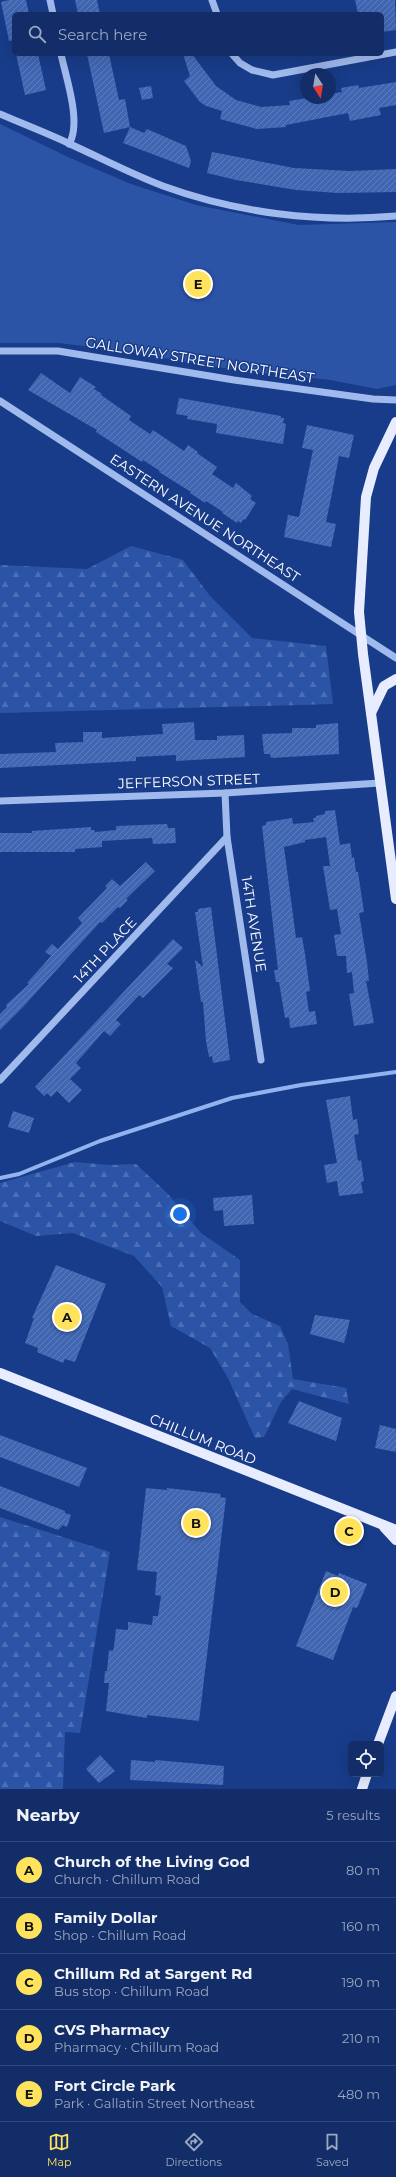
<!DOCTYPE html>
<html lang="en">
<head>
<meta charset="utf-8">
<style>
  body { margin:0; font-family:Montserrat,sans-serif; background:#1b356d; color:#f1f3f6 }
  .controls { position:absolute; right:12px; bottom:12px; display:grid; overflow:hidden; border-radius:6px; box-shadow:0 4px 16px #0002 }
  .controls button { width:36px; height:36px; display:grid; place-items:center; padding:0; border:0; border-bottom:1px solid #31497b; background:#122d67; color:#f1f3f6; font:20px sans-serif }
  .compass { position:absolute; left:300px; top:68px; width:36px; height:36px; border-radius:50%; background:#122d67; box-shadow:0 4px 16px #0002; rotate:168deg }
  .you { position:absolute; left:180px; top:1214px; width:14px; height:14px; margin:-10px; border:3px solid #fff; border-radius:50%; background:#1a73e8; box-shadow:0 0 0 6px #1a73e833 }
  .badge { display:grid; place-items:center; width:26px; height:26px; border-radius:50%; background:#ffe35d; color:#111; font-size:13px; font-weight:700 }
  .pin { position:absolute; translate:-50% -50%; border:2px solid #fff; box-shadow:0 1px 4px #0006 }
  .list { margin:0; padding:0; list-style:none }
  h2 { display:flex; justify-content:space-between; align-items:center; height:52px; margin:0; padding:0 16px; font-size:17px }
  h2 small { font-size:13px; font-weight:400; color:#9ca8c0 }
  .list li { display:grid; grid-template-columns:26px 1fr auto; gap:12px; align-items:center; box-sizing:border-box; height:56px; padding:0 16px; border-top:1px solid #31497b }
  .list b { display:block; font-size:15px; white-space:nowrap }
  .list p { margin:0; font-size:13px; white-space:nowrap; color:#9ca8c0 }
  .list em { font-size:13px; font-style:normal; color:#9ca8c0 }
  .icon { flex:none; width:22px; height:22px; fill:none; stroke:currentColor; stroke-width:2; stroke-linecap:round; stroke-linejoin:round }
  .map { position:relative; flex:none; width:396px; height:1789px; overflow:hidden }
  .search { position:absolute; background:#122d67; box-shadow:0 4px 16px #0002; left:12px; right:12px; top:12px; height:44px; display:flex; align-items:center; gap:10px; box-sizing:border-box; padding:0 14px; border-radius:6px; color:#9ca8c0; font-size:15px }
  .sheet { height:332px; background:#122d67 }
  nav { display:flex; justify-content:space-around; align-items:center; box-sizing:border-box; height:56px; border-top:1px solid #31497b; background:#122d67; font-size:11px; color:#9ca8c0 }
  nav a { display:grid; justify-items:center; gap:2px }
  nav .on { color:#ffe35d }
  .map>svg:first-child { display:block }
</style>
</head>
<body>
<div class="map">
<svg width="396" height="1789" viewBox="0 0 396 1789">
  <defs>
    <pattern id="forest-firs" width="22" height="20" patternUnits="userSpaceOnUse"><rect width="22" height="20" fill="#2b54a7"/><path d="M5 1l3.5 6h-7zM16 11l3.5 6h-7z" fill="#4b6eb4"/></pattern>
    <pattern id="building-hatch" width="6" height="6" patternUnits="userSpaceOnUse"><rect width="6" height="6" fill="#4166b2"/><path d="M-1 1l2-2M0 6l6-6M5 7l2-2" fill="none" stroke="#5e7dbe"/></pattern>
  </defs>
  <rect width="100%" height="100%" fill="#183c89"/>
  <!-- green -->
  <path fill="#2b54a7" d="M0,124l68,33 63,27 65,21 103,20 97,-3v163l-19,4 -47,-9 -100,-11 -114,-19 -57,-7h-59z"/>
  <!-- forest -->
  <g fill="url(#forest-firs)">
    <path d="M131,546l52,14 27,36 42,42 74,8 7,58 -333,9v-148l87,4z"/>
    <path d="M75,1162l34,3 27,-1 31,29 34,40 39,27v42l12,12 28,12 8,18 5,35 53,9 3,16 -57,-15 -11,13 -17,35 -9,1 -27,-60 -18,-30 -39,-22 -9,-39 -28,-31 -61,-23 -37,3 -36,-15v-38z"/>
    <path d="M0,1517l110,35 -30,181 -15,-1 -2,57h-63z"/>
  </g>
  <g fill="none" stroke-linecap="round" stroke-linejoin="round">
    <!-- stream -->
    <path stroke="#93b3f0" stroke-width="4" d="M0,1178l19,-4 81,-33 132,-43 69,-13 95,-13"/>
  </g>
  <!-- building -->
  <g fill="url(#building-hatch)">
    <path d="M9,0h17l3,14h-15v26l-5,1 -8,-39z"/>
    <path d="M75,0h22l3,14h-22z"/>
    <path d="M355,0h40l1,30 -14,2v-18h-24z"/>
    <path d="M16,54h22l8,36 -21,5z"/>
    <path d="M87,54h22l10,46 6,-1 5,28 -26,6z"/>
    <path d="M183,54h9l24,32 20,14 25,7 29,-2 -1,-4 18,-3h23v-4l12,-2 -1,-4 17,-3 1,3 37,-6v23l-17,3 2,7 -31,6 -2,-8 -62,12v2l-29,2 -37,-10 2,-8 -16,-5 -6,-4 -16,-21 6,-5z"/>
    <path d="M151,86l2,12 -11,2 -3,-12z"/>
    <path d="M130,127l14,6 3,-4 39,17 5,15 -2,7 -66,-25z"/>
    <path d="M212,152l82,16 56,3 46,-2v23l-58,1 -42,-3 -60,-10 -29,-7z"/>
    <path d="M41,373l29,20 10,-16 16,10 -2,2 8,5 -1,1 30,21 -2,4 21,14 3,-4 31,21 4,-6 10,7 -1,1 20,14 -5,7 21,14 3,-5 16,13 -2,3 6,4 -11,17 -2,-1 -2,4 -3,-2 -1,2 -15,-10 1,-1 -17,-11 -1,2 -15,-10 1,-1 -32,-20 1,-1 -17,-11 -1,2 -46,-30 1,-2 -69,-40z"/>
    <path d="M179,398l102,18v2h3l-1,5 3,1 -3,20 -67,-11 1,-9 -30,-5 1,-3 -12,-2z"/>
    <path d="M307,425l47,10 -5,23 -10,-2 -7,37 -6,29 10,2 -5,23 -47,-10 4,-22 11,2 14,-67 -11,-2z"/>
    <path d="M194,722l1,18h22v-4l27,-1 1,22 -69,4v-6l-40,2v4l-136,7v-14l56,-2 -1,-9 28,-1v-10h19v6l61,-4 -1,-10z"/>
    <path d="M338,723l1,31 -68,4 -1,-4h-6l-2,-20 30,-1v-5h24v-3z"/>
    <path d="M335,810l5,35 10,-2 2,15 2,-1 2,15h2l6,40 -5,1 8,49 2,19h-3l8,42 -20,3 -5,-32 5,-1 -2,-21 -5,1 -1,-17h-9l-3,-21 7,-1 -4,-25 -7,1 -7,-44h7l-4,-29 -21,3v2l-21,5 12,91 6,-1 3,17 5,37 -4,1 3,20 6,-1 2,13 -27,4 -1,-11 -4,1 -6,-36h-3l-2,-12h4l-16,-144 4,-1v-3l26,-4 1,6 21,-2 -1,-4h3v-2l9,-2v-3z"/>
    <path d="M167,824l1,4h7l1,15 -23,1 -1,-6 -50,3v6l-27,2v3h-75v-19h32v-2l59,-4v3h3l1,2 21,-2v-4z"/>
    <path d="M146,862l9,9 -29,28 2,1 -8,8 -2,-1 -16,16 -2,-1 -77,85 -23,23v-16l7,-7 -1,-2 23,-21 -2,-1 24,-27 -6,-4 7,-8 6,5 24,-26 -4,-5 29,-30 -2,-2 7,-7 8,7z"/>
    <path d="M211,907l19,153 -17,3 -1,-7 -3,1 -3,-16 -3,-39h-2l-6,-42 8,7 -8,-55h3v-3z"/>
    <path d="M173,939l10,9 -16,16 6,4 -30,30 -4,-3 -23,25 5,4 -11,12 -6,-5 -28,32 5,5 -11,11 12,11 -13,13 -12,-12 -6,6 -4,-4 -3,3 -9,-9z"/>
    <path d="M350,1096l3,24 4,-1 2,15 -5,1 4,26 3,-1 3,21 -3,1 2,11 -24,3 -2,-15 -10,2 -3,-18 13,-2 -11,-63z"/>
    <path d="M13,1111l21,7 -5,15 -21,-6z"/>
    <path d="M252,1195l2,29 -30,2 -1,-16 -9,1 -1,-13z"/>
    <path d="M56,1265l50,19 -31,78 -10,-3 -2,4 -26,-11 1,-4 -13,-5 9,-25h-2z"/>
    <path d="M315,1315l35,5 -6,23 -34,-9z"/>
    <path d="M299,1401l43,17 -6,23 -48,-18z"/>
    <path d="M380,1425l16,4v23l-21,-4z"/>
    <path d="M0,1435l87,33 -8,19 -79,-30z"/>
    <path d="M0,1486l65,25v2l6,2 -4,12 -4,-2 -5,5 -58,-22z"/>
    <path d="M146,1488l21,2v-2l54,6 -1,3 6,1 -27,223 -52,-6v3l-41,-7 3,-28h-5l1,-12h2l2,-21 4,1 1,-5 2,-17 12,1v-8l24,3 1,-9h5l3,-20 -6,-1 2,-23 -20,-2z"/>
    <path d="M326,1571l12,5 1,-3 28,11 -10,24 -4,-1 -20,53 -37,-14z"/>
    <path d="M100,1755l15,16 -16,12 -13,-14z"/>
    <path d="M131,1760l24,2v-2l69,6 -1,19 -93,-5z"/>
  </g>
  <g fill="none" stroke-linecap="round" stroke-linejoin="round">
    <!-- minor -->
    <g stroke="#a0baed" stroke-width="7">
      <path d="M50,0l3,14"/>
      <path d="M212,0l5,14"/>
      <path d="M61,54c5,24 21,69 8,90"/>
      <path d="M232,54l8,9 12,7 21,5 123,-23"/>
      <path d="M0,114c23,10 47,19 70,30 31,14 61,30 93,42 74,27 155,37 233,30"/>
      <path d="M0,351h58l176,29 139,19 23,1"/>
      <path d="M0,401l396,257"/>
      <path d="M225,793l2,44 34,223"/>
      <path d="M0,801l225,-8 155,-10"/>
      <path d="M0,1080l227,-243"/>
    </g>
    <!-- major -->
    <g stroke="#e7edff" stroke-width="10">
      <path d="M396,422l-22,46 -8,29 -7,115 4,42 33,245"/>
      <path d="M371,713l13,-27 12,-7"/>
      <path d="M0,1373l396,157"/>
      <path d="M384,1527l12,13"/>
      <path d="M378,1744l18,-48"/>
      <path d="M362,1789l5,-15"/>
    </g>
  </g>
  <g text-anchor="middle" dominant-baseline="central" stroke-width="3" stroke-linejoin="round" paint-order="stroke">
    <!-- street labels -->
    <g font-size="14" fill="#fff" stroke="#183c89">
      <text transform="translate(200 360) rotate(9)">GALLOWAY STREET NORTHEAST</text>
      <text transform="translate(205 518) rotate(33)">EASTERN AVENUE NORTHEAST</text>
      <text transform="translate(189 781) rotate(-2)">JEFFERSON STREET</text>
      <text transform="translate(254 924) rotate(81)">14TH AVENUE</text>
      <text transform="translate(105 950) rotate(-47)">14TH PLACE</text>
      <text transform="translate(203 1439) rotate(22)">CHILLUM ROAD</text>
    </g>
  </g>
</svg>
<div class="controls">
<button><svg class="icon" aria-label="locate" viewBox="0 0 24 24"><circle cx="12" cy="12" r="6"/><path d="M12 2v4M12 18v4M2 12h4M18 12h4"/></svg></button>
</div>
<svg class="compass" viewBox="-18 -18 36 36"><path d="M0-13l5 13h-10z" fill="#e53935"/><path d="M0 13l5-13h-10z" fill="#9ca8c0"/></svg>
<div class="you"></div>
<div class="pin badge" style="left:67px;top:1317px">A</div>
<div class="pin badge" style="left:196px;top:1523px">B</div>
<div class="pin badge" style="left:349px;top:1531px">C</div>
<div class="pin badge" style="left:335px;top:1592px">D</div>
<div class="pin badge" style="left:198px;top:284px">E</div>
<div class="search"><svg class="icon" aria-label="search" viewBox="0 0 24 24"><circle cx="10" cy="10" r="6"/><path d="M15 15l6 6"/></svg>Search here</div>
</div>
<section class="sheet">
<h2>Nearby<small>5 results</small></h2>
<ul class="list">
<li><span class="badge">A</span><div><b>Church of the Living God</b><p>Church · Chillum Road</p></div><em>80 m</em></li>
<li><span class="badge">B</span><div><b>Family Dollar</b><p>Shop · Chillum Road</p></div><em>160 m</em></li>
<li><span class="badge">C</span><div><b>Chillum Rd at Sargent Rd</b><p>Bus stop · Chillum Road</p></div><em>190 m</em></li>
<li><span class="badge">D</span><div><b>CVS Pharmacy</b><p>Pharmacy · Chillum Road</p></div><em>210 m</em></li>
<li><span class="badge">E</span><div><b>Fort Circle Park</b><p>Park · Gallatin Street Northeast</p></div><em>480 m</em></li>
</ul>
</section>
<nav>
<a class="on"><svg class="icon" aria-label="map" viewBox="0 0 24 24"><path d="M3 6l6-2 6 2 6-2v14l-6 2-6-2-6 2zM9 4v14M15 6v14"/></svg>Map</a>
<a><svg class="icon" aria-label="directions" viewBox="0 0 24 24"><path d="M12 3l9 9-9 9-9-9zM9 14v-3h6M13 9l2 2-2 2"/></svg>Directions</a>
<a><svg class="icon" aria-label="saved" viewBox="0 0 24 24"><path d="M7 4h10v16l-5-4-5 4z"/></svg>Saved</a>
</nav>
</body>
</html>
